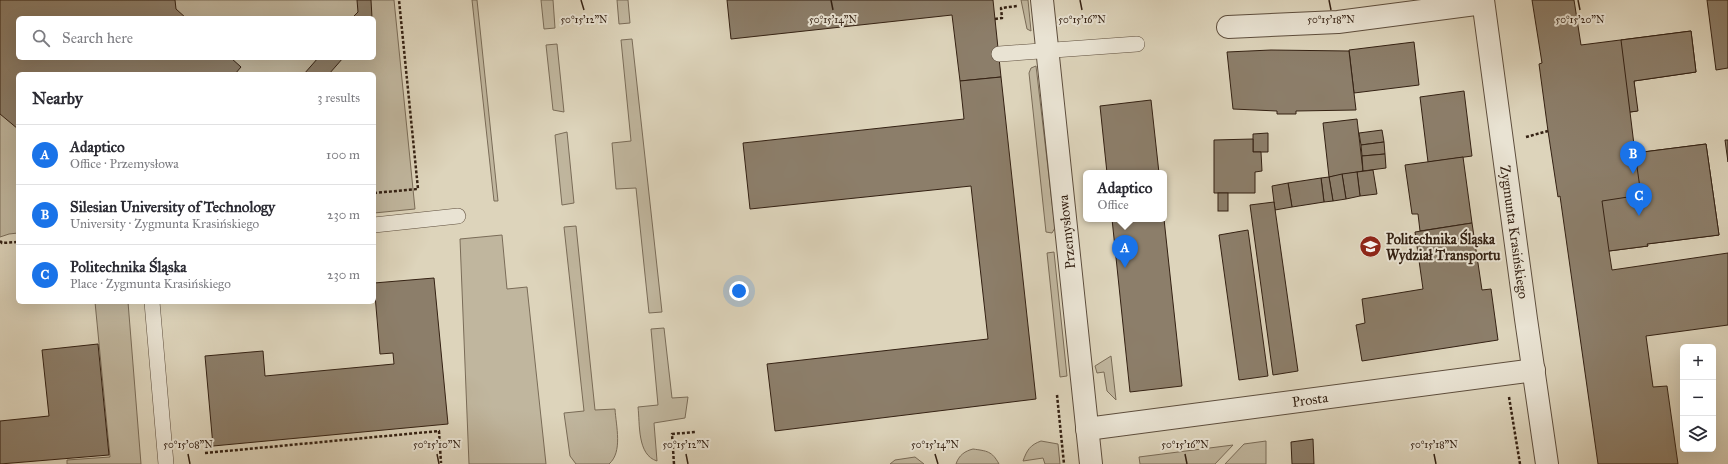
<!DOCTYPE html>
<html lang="en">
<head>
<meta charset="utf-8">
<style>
  body { margin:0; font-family:"IM FELL Great Primer",serif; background:#f7f7f7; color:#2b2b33 }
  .controls { position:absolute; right:12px; bottom:12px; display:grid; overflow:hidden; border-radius:6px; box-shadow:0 4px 16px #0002 }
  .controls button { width:36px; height:36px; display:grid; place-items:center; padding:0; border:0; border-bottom:1px solid #e1e1e2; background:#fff; color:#2b2b33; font:20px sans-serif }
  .you { position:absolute; left:739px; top:291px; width:14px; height:14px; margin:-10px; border:3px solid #fff; border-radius:50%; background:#1a73e8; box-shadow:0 0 0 6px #1a73e833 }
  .badge { display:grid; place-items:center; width:26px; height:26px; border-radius:50%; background:#1a73e8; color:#fff; font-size:13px; font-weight:700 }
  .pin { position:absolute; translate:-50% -33px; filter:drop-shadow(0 1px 2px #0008) }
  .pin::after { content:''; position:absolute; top:21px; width:14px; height:12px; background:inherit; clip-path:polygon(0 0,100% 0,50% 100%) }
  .popup { position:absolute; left:1083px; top:170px; width:84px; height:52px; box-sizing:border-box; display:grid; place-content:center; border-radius:6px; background:#fff; filter:drop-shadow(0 1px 3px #0005); font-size:13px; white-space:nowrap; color:#7c7c81 }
  .popup b { font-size:15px; color:#2b2b33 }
  .popup::after { content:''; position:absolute; left:50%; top:100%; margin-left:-8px; border:8px solid transparent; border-top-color:#fff }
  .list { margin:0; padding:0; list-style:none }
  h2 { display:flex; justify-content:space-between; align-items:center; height:52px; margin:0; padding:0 16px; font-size:17px }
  h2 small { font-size:13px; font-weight:400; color:#7c7c81 }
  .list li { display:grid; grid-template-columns:26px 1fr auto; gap:12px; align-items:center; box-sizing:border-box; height:60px; padding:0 16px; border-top:1px solid #e1e1e2 }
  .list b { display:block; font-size:15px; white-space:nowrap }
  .list p { margin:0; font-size:13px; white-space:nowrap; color:#7c7c81 }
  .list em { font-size:13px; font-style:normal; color:#7c7c81 }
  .icon { flex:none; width:22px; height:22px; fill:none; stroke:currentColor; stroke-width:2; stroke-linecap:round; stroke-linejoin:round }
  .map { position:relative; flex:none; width:1728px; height:464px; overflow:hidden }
  .search { position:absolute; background:#fff; box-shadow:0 4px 16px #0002; left:16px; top:16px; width:360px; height:44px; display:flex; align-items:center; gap:10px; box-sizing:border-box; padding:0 14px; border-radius:6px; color:#7c7c81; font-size:15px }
  .panel { position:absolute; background:#fff; box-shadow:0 4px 16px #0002; left:16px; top:72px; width:360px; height:232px; border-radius:6px }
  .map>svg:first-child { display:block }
</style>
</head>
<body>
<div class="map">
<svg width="1728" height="464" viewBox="0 0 1728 464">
  <rect width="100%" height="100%" fill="#ddd4bb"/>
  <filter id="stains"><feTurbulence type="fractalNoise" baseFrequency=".005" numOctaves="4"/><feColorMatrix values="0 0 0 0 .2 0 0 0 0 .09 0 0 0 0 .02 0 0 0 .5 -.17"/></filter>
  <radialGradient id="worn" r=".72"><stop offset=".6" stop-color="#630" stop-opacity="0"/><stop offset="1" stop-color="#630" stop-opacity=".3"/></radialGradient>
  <!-- green -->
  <g fill="#c0b69e" stroke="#7a6c58" fill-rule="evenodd">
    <path d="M0,0h394l21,209 -41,4v-139h-356v159l-9,1 -9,3zM18,18h356v40h-356z"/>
    <path d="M472,0h5l21,201h-4z"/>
    <path d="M541,0h12l2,28 -11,1z"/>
    <path d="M617,0h11l2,23 -11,1z"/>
    <path d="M1021,0h7l3,31 -4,-2z"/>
    <path d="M632,39l30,273 -13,1 -13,-125 -20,1 -4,-46 19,-2 -10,-101z"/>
    <path d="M557,44l7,68 -11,-2 -7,-65z"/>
    <path d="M1036,66l19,162 -3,5 -6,-1 -17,-159 2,-5z"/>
    <path d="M567,132l7,71 -12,2 -7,-70z"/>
    <path d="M576,226l19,184 20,-1c1,17 8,43 -6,55h-33l-6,-8 -6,-43 20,-2 -20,-184z"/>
    <path d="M502,235l5,54 20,-2 19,177h-77l-9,-225z"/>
    <path d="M1054,252l13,124 -7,1 -13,-124z"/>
    <path d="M95,302h33l13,162h-74v-4l43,-3z"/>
    <path d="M664,328l8,70 16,-1 -3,21 -31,5 3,38c-20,-6 -17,-37 -19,-54l20,-2 -7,-76z"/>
    <path d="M1111,356l5,44 -9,-9 -3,-19 -7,1 -2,-7z"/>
    <path d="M1041,441l17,3 2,20h-15l-2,-6 -20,3c4,-11 7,-16 18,-20z"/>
    <path d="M1266,441v23h-41l19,-20z"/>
    <path d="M1233,445l-18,19h-75l-1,-7z"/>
    <path d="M973,449c14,2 19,2 26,15h-43c3,-9 9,-13 17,-15z"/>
    <path d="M915,457l9,7h-34l5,-4z"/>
  </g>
  <!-- building -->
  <g fill="#8c7e6a" stroke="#342113">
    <path d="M0,0h175l1,9 10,9h-168v40h213l10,9 -6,7h-217v55l-18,-15z"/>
    <path d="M357,0h14l1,18h-20l6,-6z"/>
    <path d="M727,0h266l8,77 -41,4 -8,-66 -221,24z"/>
    <path d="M1532,0h42l7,45 110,-14 5,41 -62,9 3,30 -7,1 5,41 71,-9 13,91 -72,9 1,2 -39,5 3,19 116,-17v72l-82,11 7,51 14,-1 11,78h-80l-38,-268 -2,1 -10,-66 -9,-67 3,-1z"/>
    <path d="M1707,0h21v68l-12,2z"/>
    <path d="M1691,31l5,41 -62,9 4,30 -8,1 -9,-72z"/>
    <path d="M1414,42l5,43 -65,8 -5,-43z"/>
    <path d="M1271,50l78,1 7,59 -60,1v3h-19v-3l-44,-2 -6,-57z"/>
    <path d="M318,58h25l-14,16h-25z"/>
    <path d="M1001,77l35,322 -261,32 -8,-67 221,-25 -17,-153 -221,23 -7,-66 221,-24 -4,-38z"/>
    <path d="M1464,91l8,65 -44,6 -8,-65z"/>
    <path d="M1151,100l8,73h-52l-7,-67z"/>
    <path d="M1357,119l6,52 -34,6 -6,-54z"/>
    <path d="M1382,130l2,12 -23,3 -2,-12z"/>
    <path d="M1268,133v19h-15v-18z"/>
    <path d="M1253,139v13h8l1,19 -7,1v21h-41v-53z"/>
    <path d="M1725,140h3v22z"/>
    <path d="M1384,142l1,12 -23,2 -1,-11z"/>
    <path d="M1706,144l13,91 -72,9 1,2 -39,5 -7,-50 39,-6 -6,-42z"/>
    <path d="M1385,154l1,14 -23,3 -1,-15z"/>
    <path d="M1463,157l9,66 -52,8 -2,-17h-6l-7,-49z"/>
    <path d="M1373,170l4,24 -17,2 -3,-24z"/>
    <path d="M1357,172l3,24 -14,3 -4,-25z"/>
    <path d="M1342,174l4,25 -13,2 -4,-24z"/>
    <path d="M1329,177l4,24 -9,1 -3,-24z"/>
    <path d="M1321,178l3,24 -32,5 -4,-24z"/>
    <path d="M1288,183l4,24 -17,3 -3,-24z"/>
    <rect x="1218" y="193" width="10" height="18"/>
    <path d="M1274,202l24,169 -25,4 -23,-170z"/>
    <path d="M1112,219h52l18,167 -52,6z"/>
    <path d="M1472,223l10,67 9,-1 7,51 -136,21 -6,-36 9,-2 -3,-24 61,-10 -8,-57z"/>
    <path d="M1248,230l20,146 -29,4 -20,-145z"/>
    <path d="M434,278l14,146 -235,22 -8,-90 58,-5 2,25 129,-12 -1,-11 -13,1 -6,-71z"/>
    <path d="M98,344l11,111 -109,9v-43l49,-5 -7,-66z"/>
    <path d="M1313,439l1,25h-22l-1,-22z"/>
  </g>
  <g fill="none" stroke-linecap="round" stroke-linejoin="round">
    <defs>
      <g id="service">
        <path d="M999,54l138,-10"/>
        <path d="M374,225l84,-9"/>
        <path d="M152,302l14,162"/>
      </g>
      <g id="minor">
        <path d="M1042,0l49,464"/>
        <path d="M1228,27l110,-5 145,-19"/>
        <path d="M1087,429l447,-59"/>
      </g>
      <path id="tertiary" d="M1483,0l43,319 21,145"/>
    </defs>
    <!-- service casing -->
    <use href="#service" stroke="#5e4e3d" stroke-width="16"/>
    <!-- minor casing -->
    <use href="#minor" stroke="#5e4e3d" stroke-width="24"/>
    <!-- tertiary casing -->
    <use href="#tertiary" stroke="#5e4e3d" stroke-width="24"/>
    <!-- path -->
    <g stroke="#342113" stroke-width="2.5" stroke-dasharray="3 2" stroke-linecap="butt">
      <path d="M995,19l7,-1 -1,-10 16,-2"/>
      <path d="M1526,137l22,-6"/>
      <path d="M374,193l44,-4 -19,-189"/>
      <path d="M0,241l2,2 16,-1"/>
      <path d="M1057,395l7,69"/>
      <path d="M1509,397l11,67"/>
      <path d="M205,453l234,-22 2,32"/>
      <path d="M674,464l-2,-30 24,-2"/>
    </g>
    <!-- service -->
    <use href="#service" stroke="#e9e3d3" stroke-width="15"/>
    <!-- minor -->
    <use href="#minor" stroke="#e9e3d3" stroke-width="22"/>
    <!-- tertiary -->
    <use href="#tertiary" stroke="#e9e3d3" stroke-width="22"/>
  </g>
  <!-- ticks -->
  <path fill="none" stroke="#342113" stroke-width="1.5" d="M581,0l3,10M831,0l2,10M1080,0l2,10M1329,0l2,10M1578,0l2,10M188,454l2,10M437,454l2,10M686,454l2,10M935,454l3,10M1185,454l2,10M1434,454l2,10"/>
  <!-- icons -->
  <defs>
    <symbol id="university-disc" viewBox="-11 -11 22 22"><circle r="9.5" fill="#8f2418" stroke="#e9e3d3"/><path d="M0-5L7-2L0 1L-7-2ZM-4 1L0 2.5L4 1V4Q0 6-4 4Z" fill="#fff"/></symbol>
  </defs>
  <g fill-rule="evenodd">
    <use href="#university-disc" x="1358" y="234" width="25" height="25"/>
  </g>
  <g text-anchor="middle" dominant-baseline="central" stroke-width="4" stroke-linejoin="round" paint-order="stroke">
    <!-- street labels -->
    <g font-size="14" fill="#342113" stroke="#e9e3d3">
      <text transform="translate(1067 232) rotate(-96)">Przemysłowa</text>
      <text transform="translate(1514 232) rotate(82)">Zygmunta Krasińskiego</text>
      <text transform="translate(1310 400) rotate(-8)">Prosta</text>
    </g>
    <!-- poi labels -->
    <g font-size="14" font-weight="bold" fill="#342113" stroke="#e9e3d3" text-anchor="start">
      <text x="1386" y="239">Politechnika Śląska<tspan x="1386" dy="16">Wydział Transportu</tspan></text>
    </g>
  </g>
  <g font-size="10" text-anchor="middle" fill="#342113" stroke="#e9e3d3" stroke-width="4" stroke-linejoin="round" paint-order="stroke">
    <text x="584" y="23">50°15'12"N</text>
    <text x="833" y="23">50°15'14"N</text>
    <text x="1082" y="23">50°15'16"N</text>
    <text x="1331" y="23">50°15'18"N</text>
    <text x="1580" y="23">50°15'20"N</text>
    <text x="188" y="448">50°15'08"N</text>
    <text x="437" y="448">50°15'10"N</text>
    <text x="686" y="448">50°15'12"N</text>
    <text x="935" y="448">50°15'14"N</text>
    <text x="1185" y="448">50°15'16"N</text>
    <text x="1434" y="448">50°15'18"N</text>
  </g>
  <rect width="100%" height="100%" filter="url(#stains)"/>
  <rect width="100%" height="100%" fill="url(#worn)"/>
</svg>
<div class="controls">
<button>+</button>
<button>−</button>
<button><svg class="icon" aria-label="layers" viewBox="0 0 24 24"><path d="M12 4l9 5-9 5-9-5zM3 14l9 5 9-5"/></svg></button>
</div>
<div class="you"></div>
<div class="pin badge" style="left:1125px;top:268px">A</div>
<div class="popup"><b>Adaptico</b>Office</div>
<div class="pin badge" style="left:1633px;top:174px">B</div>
<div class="pin badge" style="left:1639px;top:216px">C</div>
<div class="search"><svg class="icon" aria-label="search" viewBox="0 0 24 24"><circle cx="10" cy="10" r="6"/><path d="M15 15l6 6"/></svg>Search here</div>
<section class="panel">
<h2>Nearby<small>3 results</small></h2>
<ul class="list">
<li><span class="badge">A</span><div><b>Adaptico</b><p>Office · Przemysłowa</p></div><em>100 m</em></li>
<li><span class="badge">B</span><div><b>Silesian University of Technology</b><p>University · Zygmunta Krasińskiego</p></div><em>230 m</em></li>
<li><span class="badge">C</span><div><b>Politechnika Śląska</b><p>Place · Zygmunta Krasińskiego</p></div><em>230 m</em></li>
</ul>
</section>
</div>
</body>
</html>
